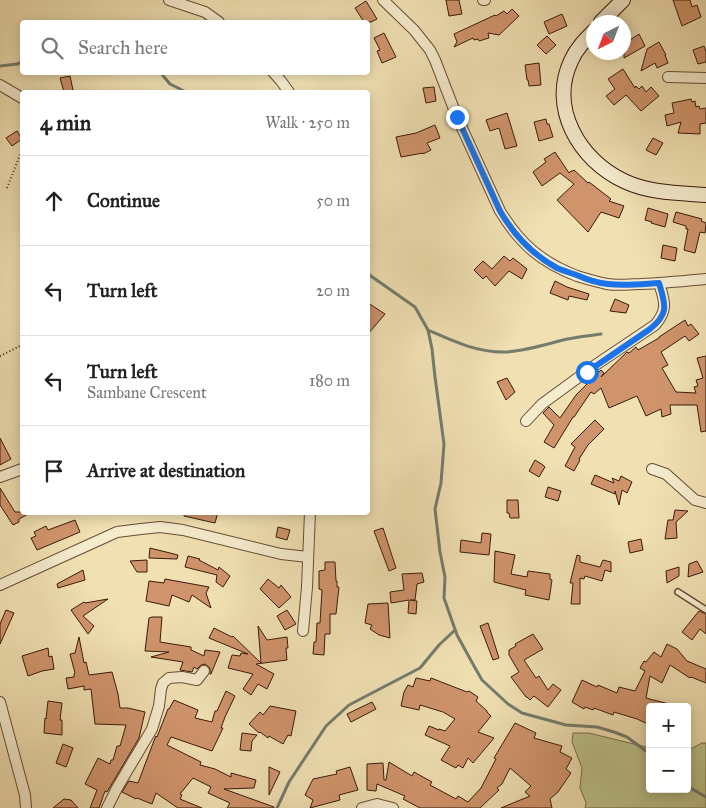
<!DOCTYPE html>
<html lang="en">
<head>
<meta charset="utf-8">
<style>
  body { margin:0; font-family:"IM FELL Great Primer",serif; background:#f2f2f2; color:#222 }
  .controls { position:absolute; right:15px; bottom:15px; display:grid; overflow:hidden; border-radius:5px; box-shadow:0 2px 12px #0003 }
  .controls button { width:45px; height:45px; display:grid; place-items:center; padding:0; border:0; border-bottom:1px solid #e0e0e0; background:#fff; color:#222; font:25px sans-serif }
  .compass { position:absolute; left:586px; top:15px; width:45px; height:45px; border-radius:50%; background:#fff; box-shadow:0 2px 12px #0003; rotate:222deg }
  .stop { position:absolute; width:15px; height:15px; margin:-11px; border:4px solid #1a73e8; border-radius:50%; background:#fff }
  .stop.end { background:#1a73e8; border-color:#fff; box-shadow:0 1px 5px #0008 }
  .list { margin:0; padding:0; list-style:none }
  h2 { display:flex; justify-content:space-between; align-items:center; height:65px; margin:0; padding:0 20px; font-size:21px }
  h2 small { font-size:16px; font-weight:400; color:#767676 }
  .list li { display:grid; grid-template-columns:32px 1fr auto; gap:15px; align-items:center; box-sizing:border-box; height:90px; padding:0 20px; border-top:1px solid #e0e0e0 }
  .list b { display:block; font-size:19px; white-space:nowrap }
  .list p { margin:0; font-size:16px; white-space:nowrap; color:#767676 }
  .list em { font-size:16px; font-style:normal; color:#767676 }
  .icon { flex:none; width:28px; height:28px; fill:none; stroke:currentColor; stroke-width:2; stroke-linecap:round; stroke-linejoin:round }
  .map { position:relative; flex:none; width:706px; height:808px; overflow:hidden }
  .search { position:absolute; background:#fff; box-shadow:0 2px 12px #0003; left:20px; top:20px; width:350px; height:55px; display:flex; align-items:center; gap:12px; box-sizing:border-box; padding:0 18px; border-radius:5px; color:#767676; font-size:19px }
  .panel { position:absolute; background:#fff; box-shadow:0 2px 12px #0003; left:20px; top:90px; width:350px; height:425px; border-radius:5px }
  .map>svg:first-child { display:block }
</style>
</head>
<body>
<div class="map">
<svg width="706" height="808" viewBox="0 0 706 808">
  <rect width="100%" height="100%" fill="#f0e0b2"/>
  <filter id="stains"><feTurbulence type="fractalNoise" baseFrequency=".004" numOctaves="4"/><feColorMatrix values="0 0 0 0 .2 0 0 0 0 .09 0 0 0 0 .02 0 0 0 .5 -.17"/></filter>
  <radialGradient id="worn" r=".72"><stop offset=".6" stop-color="#630" stop-opacity="0"/><stop offset="1" stop-color="#630" stop-opacity=".3"/></radialGradient>
  <!-- green -->
  <path fill="#bcc28a" stroke="#7b6e4b" d="M573,733h16l61,15v41h37v-38l15,-8h4v65h-121l1,-5 -6,-15 2,-20 -10,-26z"/>
  <g fill="none" stroke-linecap="round" stroke-linejoin="round">
    <!-- stream -->
    <g stroke="#747c6d" stroke-width="3">
      <path d="M0,66l17,-2 5,-2"/>
      <path d="M160,72l10,12 16,8"/>
      <path d="M368,274l47,33 13,23 4,19 3,28 9,67 -3,39 -6,26 5,43 5,25 -1,21 13,37 17,31 8,14 26,24 14,9 44,12 31,2 17,5 13,5 23,17"/>
      <path d="M428,330c25,11 50,23 78,22 19,-1 38,-7 57,-12 12,-3 25,-4 38,-6"/>
      <path d="M687,786l19,11"/>
      <path d="M277,808l12,-26 37,-56 23,-21 71,-37 19,-23 16,-15"/>
    </g>
  </g>
  <!-- building -->
  <g fill="#d0946c" stroke="#3a1a0c">
    <path d="M446,0h13l3,14 -13,2z"/>
    <path d="M673,0h17l2,7 5,-2 4,12 -19,9z"/>
    <path d="M366,1l11,18 -6,3h-7l-9,-14z"/>
    <path d="M512,9l7,7 -20,19 -11,-2 1,5 -10,3 -1,-2 -4,1 -1,-2 -19,9 3,-5 -3,-8 41,-19 1,1 8,-5 3,3z"/>
    <path d="M562,14l5,12 -18,8 -5,-12z"/>
    <path d="M384,33l12,24 -14,6 -5,-12 3,-1 -6,-12z"/>
    <path d="M639,34l6,12 -21,12v-14z"/>
    <path d="M547,36l9,9 -10,9 -9,-9z"/>
    <path d="M659,42l7,13h-1l3,8 -11,5 -2,-5 -14,8 6,-22z"/>
    <path d="M704,46l2,6v10l-8,2 -5,-14z"/>
    <path d="M539,63l2,22 -12,1 -1,-6h-1l-2,-15z"/>
    <path d="M623,69l12,19 1,-2 3,3 3,-3 4,6 5,-5 8,9 -18,15 -15,-16 -12,10 -8,-9 9,-7 -7,-10z"/>
    <path d="M70,76l3,14 -9,2 -4,-14z"/>
    <path d="M434,87l2,14 -10,2 -3,-15z"/>
    <path d="M691,99l1,3 3,-1 1,6 3,-1 1,3 6,-1v15l-6,1v10l-22,-1 3,-11 -14,4 -2,-11 9,-2 -2,-10z"/>
    <path d="M507,113l10,33 -12,3 -6,-21 -9,3 -4,-11z"/>
    <path d="M546,119l1,5h2l4,13 -14,4 -5,-19z"/>
    <path d="M435,125l5,13 -13,5 4,7 -8,4v-1l-22,4 -5,-20 20,-4z"/>
    <path d="M17,131l5,8 -10,7 -6,-8z"/>
    <path d="M653,138l10,5 -7,12 -10,-5z"/>
    <path d="M555,152l14,21 2,-2h2l1,-1 14,13 1,-1 22,17 -2,2 15,5 -5,12 -18,-6 -13,20 -31,-32 17,-16 -14,-11 -18,13 -9,-14 13,-10 -2,-3z"/>
    <path d="M648,208l20,6 -3,13 -14,-4 1,-1 -7,-2z"/>
    <path d="M676,212l26,7 -1,2 5,2 -1,10 -5,-1 -5,21 -11,-3 4,-21h-2v-3l-13,-4z"/>
    <path d="M663,245l14,3 -2,13 -14,-3z"/>
    <path d="M504,256l6,5 3,-3 14,11 -5,10 -13,-8 -14,15 -9,-10 -3,3 -9,-9 9,-9 9,8z"/>
    <path d="M555,281l12,6 22,7 -2,6 -18,-4 -1,4 -18,-7z"/>
    <path d="M615,299l14,6 -3,8 -16,-2z"/>
    <path d="M368,303l17,11 -17,20z"/>
    <path d="M685,320l3,6 3,-2 8,10 -10,7 -4,-5 -24,16 7,13 -6,3 14,24 20,1 -2,-6 4,-1 -2,-6 7,-2 -6,-20 9,-2v75l-5,1 -4,-27h-27l1,9 -9,3 -1,-8 -15,7 -9,-20 -28,12 -8,-20 -7,6 -3,-2 -17,25h-1l-19,31 -10,-6 10,-17 -11,-12 6,-6 11,11 16,-23 25,-25 3,3 -3,4 26,-25 2,1 7,-6 2,3 21,-12v-1z"/>
    <path d="M507,378l8,14 -9,8 -9,-18z"/>
    <path d="M595,420l9,9 -16,16 -9,14 1,1 -6,11 -9,-5 10,-19 -4,-3z"/>
    <path d="M0,438l11,21 -11,6z"/>
    <path d="M535,460l8,5 2,2 -6,10 -10,-6z"/>
    <path d="M595,475l19,8 -2,-5 7,3 2,-5 11,6 -5,11 -5,-3 -3,15 -4,-14v3l-24,-10z"/>
    <path d="M548,487l13,4 -3,10 -13,-4z"/>
    <path d="M0,488l15,24h17l-13,7v3l-6,3 -13,-20z"/>
    <path d="M507,500h11l1,18h-9l-1,-5h-2z"/>
    <path d="M675,510l13,1 -12,11 1,16 -12,1 3,-19h5z"/>
    <path d="M184,512h34l-3,11 -31,-7z"/>
    <path d="M75,520l5,12 -43,18 -6,-12 5,-2 -2,-4 12,-6 2,4z"/>
    <path d="M278,527l12,3 -3,10 -11,-3z"/>
    <path d="M383,528l13,40 -7,3 -15,-40z"/>
    <path d="M482,533l9,1 -2,21 -29,-3 1,-12 20,3z"/>
    <path d="M641,539l2,11 -13,3 -2,-11z"/>
    <path d="M150,548l28,7 -1,4 -28,-1z"/>
    <path d="M495,551l20,4 -4,19 16,3 1,-6 22,3v5l2,1 -3,20 -24,-5 1,-5 -32,-8z"/>
    <path d="M577,555l3,1v6l20,5 3,-7 8,2v10l-6,-2 -3,11 -17,-5 -1,3 -4,-1v26h-9l2,-21h-3z"/>
    <path d="M188,556l12,3 -1,1 19,10 1,-3 11,9 -7,11 -7,-5 1,-7 -32,-8z"/>
    <path d="M147,560v12h-10l-7,-11z"/>
    <path d="M697,561l6,11 -15,5 1,-13z"/>
    <path d="M325,562h10l1,19h1v6h2l-3,27h-6v20h-5l-1,21 -11,-1 1,-12h2l1,-19h3l2,-33 -3,-1v-18l6,-1z"/>
    <path d="M679,567v9l-12,7 -1,-12z"/>
    <path d="M83,570l2,10 -27,8 -1,-4z"/>
    <path d="M422,573l2,9 -7,2 -2,16h-5l7,1 -1,13 -8,-1 1,-13 -18,3 -1,-11 14,-2 -2,-16z"/>
    <path d="M165,579l44,8 -3,6 5,15 -19,-13 -3,7 -17,-7 -3,11 -23,-5 3,-20 15,2z"/>
    <path d="M268,579l11,9 2,-3 10,12 -12,11 -19,-19z"/>
    <path d="M108,599l-25,17 11,10 -6,8 -17,-24 13,-8 1,1z"/>
    <path d="M388,603l2,35 -11,-3 -9,-6 2,-4 -7,-2 3,-19z"/>
    <path d="M6,610l8,3 -14,31v-20z"/>
    <path d="M287,610l9,14 -11,6 -8,-14z"/>
    <path d="M699,611l7,3v20l-6,-5 -8,11 -10,-8z"/>
    <path d="M152,617h10l-2,25 31,5v3l13,6 1,-6 15,2 -9,22h-1v-6l-5,-4 -4,1 -4,4 -3,-2 -2,5 -12,-2 3,-8 -32,-5 18,-5 -24,-1 4,-33z"/>
    <path d="M488,623l11,35 -6,2 -13,-34z"/>
    <path d="M258,626l9,14 20,-3 1,11h-2l1,12 -31,4 18,10 -7,15 -9,-5 -7,11 -8,-6 10,-15 -25,-6 4,-13 8,1 1,-3 7,1 -39,-16 5,-10 18,9 1,-1 28,27z"/>
    <path d="M533,634l10,15 -19,11 12,18 3,-2 9,14 5,-6 8,6 -13,17 -14,-11 -4,4 -3,-3h-1l-15,-20 8,-5 -10,-17v-5l7,-4 -1,-2z"/>
    <path d="M79,637l5,26 2,-1 3,13 23,-3 6,22 2,14h8l17,4 -6,26 -32,54 -2,-1 -6,17h-9l7,-18 -12,-6 13,-26 12,6 1,-4h2l4,-14h3l6,-21 -31,-1 -4,-35 -7,1v-4l-16,3 -2,-11 8,-1v-3l1,-1 -5,-19 5,-1z"/>
    <path d="M667,644l10,5 10,12 19,8v14l-15,-6 -1,1 -20,-13 -8,18 -12,-7 -4,22 23,6v3h-19v18l-13,-6 -23,-7 -1,3 -19,-7 -1,2 -8,-3 -1,2 -12,-7 10,-22 15,7 1,-2 19,8 2,-6 16,4 10,-20 -5,-3 4,-7 2,1 8,-10 7,5z"/>
    <path d="M48,648l1,9 3,-1 2,13 -12,2 -14,5 -6,-20z"/>
    <path d="M416,678l14,3 1,-3 36,14 2,-1 9,6 -2,4 11,10v1l4,4 -13,16 16,6 -21,25 -5,-5 -5,10 -5,-3 -2,3 -15,-8 9,-14 -25,-11 4,-9 10,4v-1l6,2 10,-12 -12,-7 -23,-7 -1,5 -18,-4 3,-14 4,-7 5,2z"/>
    <path d="M226,691l9,5 -10,21 -4,11h2l-11,23 -41,-14 -4,8 34,17 -1,3 15,4 16,8v-4l25,7 -2,8 -30,1 50,18v1h-47l3,-5 -22,-10 3,-6 -18,-9 -13,16 2,1 -2,4 22,9h-24l-22,-15 -4,11 -15,-6 -1,1 -14,-7 7,-11 9,2 17,-45 1,-2 1,1 11,-28h1l5,-9 24,10 -3,8 17,4 3,-11h2z"/>
    <path d="M48,701l14,2 -2,17h2v15l-18,-2 1,-15 1,1z"/>
    <path d="M372,702l4,7 -25,13 -4,-8z"/>
    <path d="M270,706l26,5 -5,25 -3,-1 -5,9 -14,-8 -1,2 -8,-6 -1,1 -10,-9 11,-12 3,3z"/>
    <path d="M515,723l21,10 -2,5 28,8 -2,6 12,6 -6,11 5,4 -13,19 -8,7 2,9h-51l29,-12 -5,-4 6,-6 -21,-18 -8,16 -5,4 2,2 -19,18h-60l-17,-9 2,-3 -28,-12 -1,7 -9,-1v-26l16,-1 1,17h2l3,-18 23,14 2,-4 18,10 -2,3 26,14 2,-3 10,6 13,-14 15,-29 -2,-1z"/>
    <path d="M242,733l15,2 -5,6 -1,10 -11,-1z"/>
    <path d="M63,744l10,4 -7,19 -10,-4z"/>
    <path d="M269,767l11,5 -11,23z"/>
    <path d="M350,767l8,23 -19,5 1,5 -30,8 3,-8 -8,-5 8,-16 24,-5 -1,-3z"/>
    <path d="M64,799l7,1 7,8h-25z"/>
  </g>
  <g fill="none" stroke-linecap="round" stroke-linejoin="round">
    <defs>
      <path id="lane" d="M678,592l28,18"/>
      <g id="street">
        <path d="M169,0l36,12 14,10"/>
        <path d="M383,0l31,30 16,20 5,10 22,57 43,94c20,33 41,51 77,65 10,3 20,6 30,8 11,2 23,0 34,0 22,-1 43,-3 65,-5"/>
        <path d="M483,0h2"/>
        <path d="M273,72l8,9 8,11"/>
        <path d="M668,77l38,1"/>
        <path d="M0,85l22,13"/>
        <path d="M526,421l16,-17 52,-38 61,-41c14,-16 9,-25 4,-42"/>
        <path d="M652,469l14,5 29,26 11,3"/>
        <path d="M0,477l22,-8"/>
        <path d="M0,585l117,-53 24,-3 19,-2 23,3 98,24 27,3"/>
        <path d="M303,631l4,-44 3,-75"/>
        <path d="M0,702l25,93 1,13"/>
        <path d="M107,808l10,-20 35,-59 7,-23 2,-17 2,-6 6,-5 13,-1 15,3 7,-9"/>
        <path d="M362,808l15,-4 16,4"/>
      </g>
      <g id="secondary">
        <path d="M601,22l22,-22"/>
        <path d="M594,31c-9,9 -18,18 -23,30 -22,47 8,99 53,120 25,12 54,12 82,14"/>
      </g>
    </defs>
    <!-- lane casing -->
    <use href="#lane" stroke="#684c36" stroke-width="8"/>
    <!-- street casing -->
    <use href="#street" stroke="#684c36" stroke-width="12"/>
    <!-- secondary casing -->
    <use href="#secondary" stroke="#3a1a0c" stroke-width="16"/>
    <!-- path -->
    <g stroke="#3a1a0c" stroke-width="2" stroke-dasharray="1 2.5" stroke-linecap="butt">
      <path d="M7,188l15,-38"/>
      <path d="M0,356l22,-11"/>
    </g>
    <!-- lane -->
    <use href="#lane" stroke="#f5ebcd" stroke-width="5"/>
    <!-- street -->
    <use href="#street" stroke="#f5ebcd" stroke-width="10"/>
    <!-- secondary -->
    <use href="#secondary" stroke="#f5ebcd" stroke-width="14"/>
  </g>
  <g fill="none" stroke-linecap="round" stroke-linejoin="round">
    <!-- route -->
    <path stroke="#1a73e8" stroke-width="6" d="M457,117l43,94c14,24 33,44 57,57 7,3 14,5 22,8 9,4 19,7 29,8 17,2 34,0 51,-1 6,21 11,30 -9,46l-63,43"/>
  </g>
  <rect width="100%" height="100%" filter="url(#stains)"/>
  <rect width="100%" height="100%" fill="url(#worn)"/>
</svg>
<div class="controls">
<button>+</button>
<button>−</button>
</div>
<svg class="compass" viewBox="-18 -18 36 36"><path d="M0-13l5 13h-10z" fill="#e53935"/><path d="M0 13l5-13h-10z" fill="#767676"/></svg>
<div class="stop" style="left:587px;top:372px"></div>
<div class="stop end" style="left:457px;top:117px"></div>
<div class="search"><svg class="icon" aria-label="search" viewBox="0 0 24 24"><circle cx="10" cy="10" r="6"/><path d="M15 15l6 6"/></svg>Search here</div>
<section class="panel">
<h2>4 min<small>Walk · 250 m</small></h2>
<ul class="list">
<li><svg class="icon" aria-label="ahead" viewBox="0 0 24 24"><path d="M12 20V5M6 11l6-6 6 6"/></svg><div><b>Continue</b></div><em>50 m</em></li>
<li><svg class="icon" aria-label="left" viewBox="0 0 24 24"><path d="M17 20v-9H6M10 6l-5 5 5 5"/></svg><div><b>Turn left</b></div><em>20 m</em></li>
<li><svg class="icon" aria-label="left" viewBox="0 0 24 24"><path d="M17 20v-9H6M10 6l-5 5 5 5"/></svg><div><b>Turn left</b><p>Sambane Crescent</p></div><em>180 m</em></li>
<li><svg class="icon" aria-label="arrive" viewBox="0 0 24 24"><path d="M6 21V4h12l-3 4 3 4H6"/></svg><div><b>Arrive at destination</b></div></li>
</ul>
</section>
</div>
</body>
</html>
